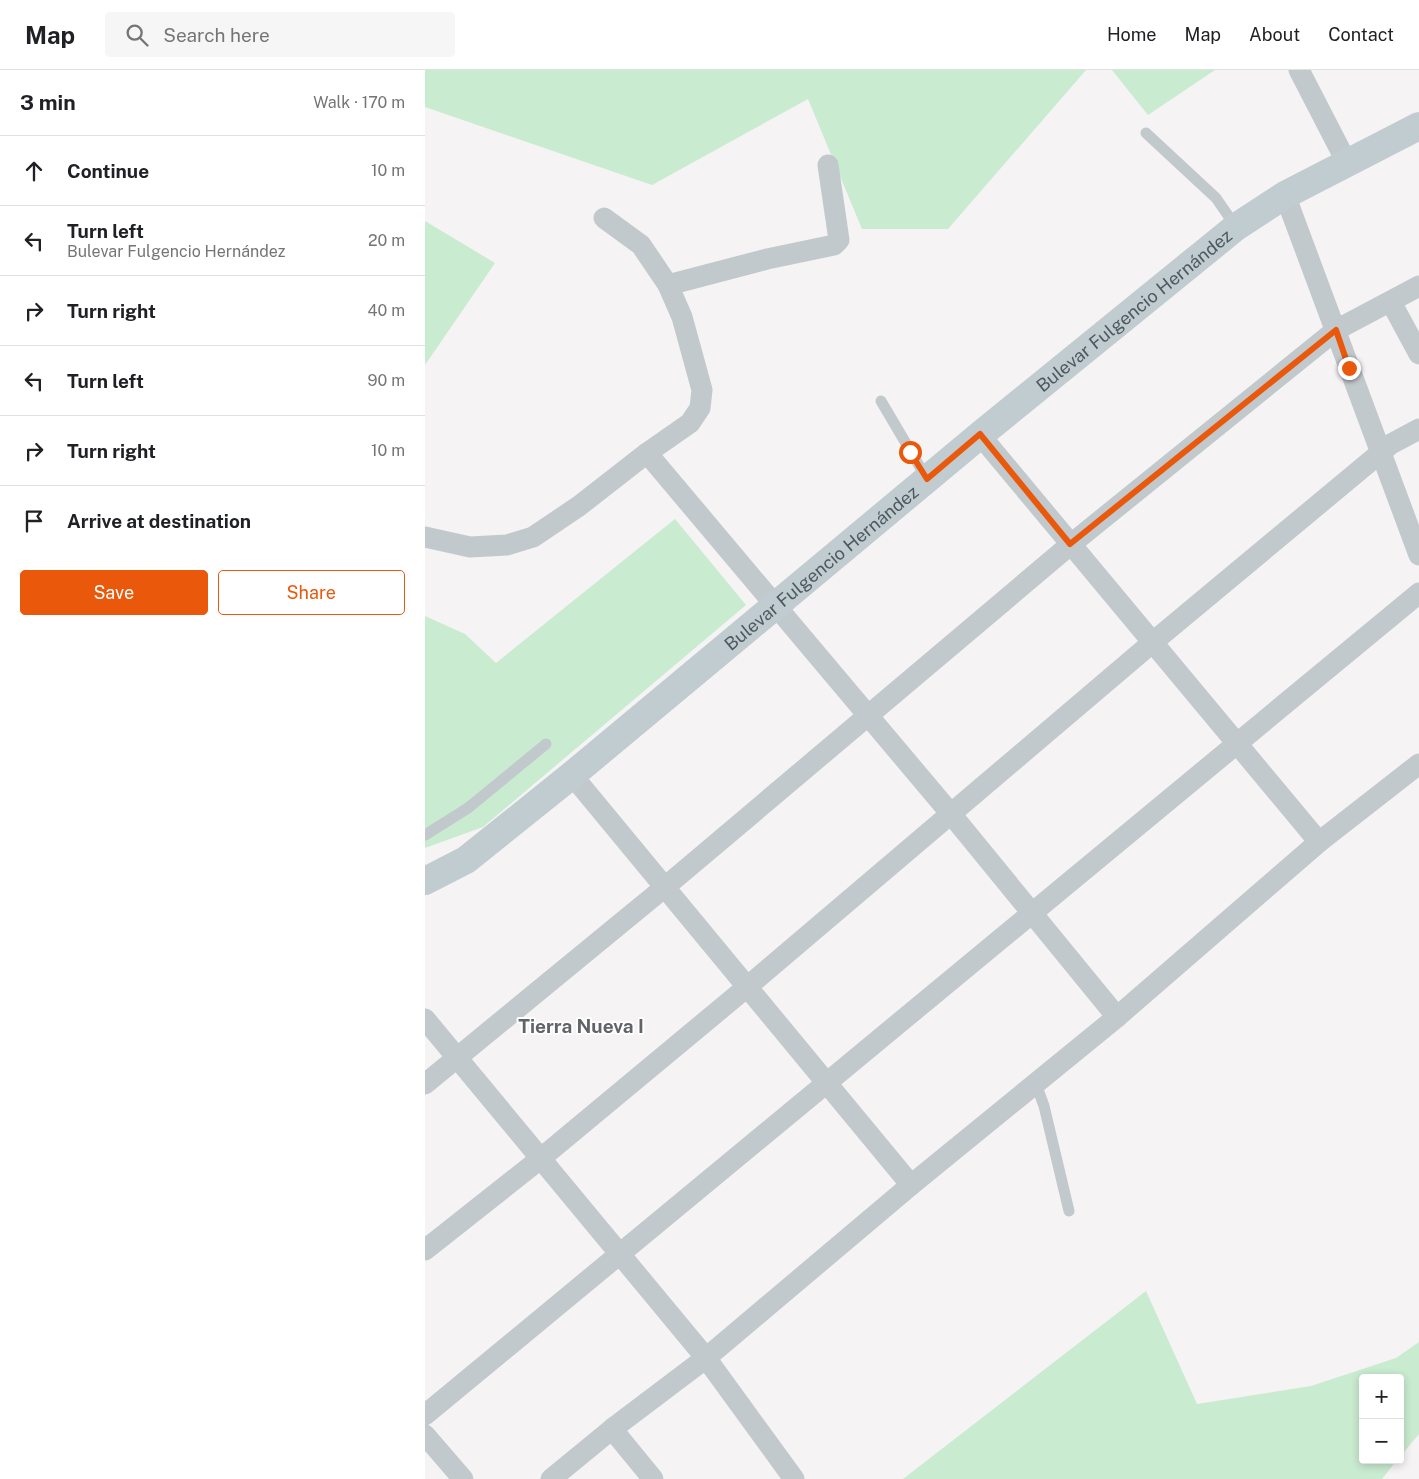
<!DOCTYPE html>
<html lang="en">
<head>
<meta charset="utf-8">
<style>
  body { margin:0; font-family:"Public Sans",sans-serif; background:#f6f6f6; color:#202124 }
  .controls { position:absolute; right:15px; bottom:15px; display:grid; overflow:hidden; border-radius:5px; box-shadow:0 2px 8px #0003 }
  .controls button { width:45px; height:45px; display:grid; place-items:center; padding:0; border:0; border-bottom:1px solid #e0e0e0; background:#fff; color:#202124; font:25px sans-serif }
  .stop { position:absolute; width:15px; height:15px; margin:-11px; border:4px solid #ea580c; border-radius:50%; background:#fff }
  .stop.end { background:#ea580c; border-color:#fff; box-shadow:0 1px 5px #0008 }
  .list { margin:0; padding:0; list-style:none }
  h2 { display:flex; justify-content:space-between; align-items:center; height:65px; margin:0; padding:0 20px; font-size:21px }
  h2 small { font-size:16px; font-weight:400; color:#757577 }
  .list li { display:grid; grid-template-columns:32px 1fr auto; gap:15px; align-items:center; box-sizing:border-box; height:70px; padding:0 20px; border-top:1px solid #e0e0e0 }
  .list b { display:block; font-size:19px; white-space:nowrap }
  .list p { margin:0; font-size:16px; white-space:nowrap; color:#757577 }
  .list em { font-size:16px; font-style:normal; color:#757577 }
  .actions { display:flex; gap:10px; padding:15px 20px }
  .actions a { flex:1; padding:11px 0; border:1px solid #ea580c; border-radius:5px; text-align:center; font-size:18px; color:#ea580c }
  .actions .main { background:#ea580c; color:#fff }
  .icon { flex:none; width:28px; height:28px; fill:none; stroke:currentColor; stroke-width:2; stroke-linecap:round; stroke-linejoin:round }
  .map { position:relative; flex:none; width:994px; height:1409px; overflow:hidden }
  header { display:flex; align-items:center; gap:30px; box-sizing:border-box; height:70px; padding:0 25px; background:#fff; border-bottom:1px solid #e0e0e0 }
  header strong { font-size:24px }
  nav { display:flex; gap:28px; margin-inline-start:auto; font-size:18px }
  .search { width:350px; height:45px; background:#f6f6f6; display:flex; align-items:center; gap:12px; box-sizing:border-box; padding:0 18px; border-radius:5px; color:#757577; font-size:19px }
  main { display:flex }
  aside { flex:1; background:#fff }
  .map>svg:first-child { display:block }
</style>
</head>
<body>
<header>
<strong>Map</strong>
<div class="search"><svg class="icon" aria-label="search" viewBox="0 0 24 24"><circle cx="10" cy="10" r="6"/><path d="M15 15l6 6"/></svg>Search here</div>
<nav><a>Home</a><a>Map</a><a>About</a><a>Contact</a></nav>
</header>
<main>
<aside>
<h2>3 min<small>Walk · 170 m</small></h2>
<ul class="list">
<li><svg class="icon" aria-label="ahead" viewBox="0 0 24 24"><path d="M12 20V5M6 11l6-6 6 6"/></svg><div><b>Continue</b></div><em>10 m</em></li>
<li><svg class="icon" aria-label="left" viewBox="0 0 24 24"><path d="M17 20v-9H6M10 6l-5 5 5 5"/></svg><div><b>Turn left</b><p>Bulevar Fulgencio Hernández</p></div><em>20 m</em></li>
<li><svg class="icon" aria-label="right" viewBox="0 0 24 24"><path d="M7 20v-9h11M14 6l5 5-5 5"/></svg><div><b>Turn right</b></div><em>40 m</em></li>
<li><svg class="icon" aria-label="left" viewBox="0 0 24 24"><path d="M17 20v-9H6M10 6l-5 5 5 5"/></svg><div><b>Turn left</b></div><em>90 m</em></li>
<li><svg class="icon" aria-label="right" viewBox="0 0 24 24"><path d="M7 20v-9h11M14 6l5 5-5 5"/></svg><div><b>Turn right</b></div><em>10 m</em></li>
<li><svg class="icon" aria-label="arrive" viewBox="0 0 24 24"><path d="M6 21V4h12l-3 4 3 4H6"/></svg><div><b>Arrive at destination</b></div></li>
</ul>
<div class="actions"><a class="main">Save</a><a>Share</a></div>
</aside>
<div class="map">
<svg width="994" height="1409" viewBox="0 0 994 1409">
  <rect width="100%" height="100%" fill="#f5f3f3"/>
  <!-- green -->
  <g fill="#c9ebd0">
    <path d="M0,0h661l-138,159h-86l-54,-130 -156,86 -227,-78z"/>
    <path d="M687,0h103l-67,45z"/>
    <path d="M0,151l70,42 -70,102z"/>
    <path d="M250,449l71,86 -263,222 -58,21v-232l40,18 31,29z"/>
    <path d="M721,1221l51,113 114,-18 85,-28 23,-16v92l-19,23v-79h-37v82h34l-15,19h-479z"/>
  </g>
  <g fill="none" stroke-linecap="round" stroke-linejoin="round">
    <!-- lane -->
    <g stroke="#c1c9cd" stroke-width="11">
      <path d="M721,63l70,65 20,29"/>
      <path d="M456,331l46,78"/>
      <path d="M0,765l43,-27 78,-64"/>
      <path d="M611,1014l8,22 25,105"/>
    </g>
    <!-- street -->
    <g stroke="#c1c9cd" stroke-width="21">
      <path d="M874,0l48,93"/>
      <path d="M860,125l134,360"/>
      <path d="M243,215l99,-26 67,-14 5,-5 -11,-75"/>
      <path d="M966,232l28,52"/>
      <path d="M555,365l339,407"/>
      <path d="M222,383l304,361 166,203"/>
      <path d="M0,467l45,10 37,-2 26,-8 46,-31 68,-53 43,-30 10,-15 2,-18 -20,-73 -14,-32 -27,-40 -37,-27"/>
      <path d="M147,705l339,410"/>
      <path d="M0,949l281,339 88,121"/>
      <path d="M0,1014l240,-197 405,-342 266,-215 83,-44"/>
      <path d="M0,1180l115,-91 207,-172 406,-345 238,-198 28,-15"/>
      <path d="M0,1345l994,-822"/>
      <path d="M187,1359l41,50"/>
      <path d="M0,1365l38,44"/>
      <path d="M126,1409l61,-50 94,-71 205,-173 206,-168 202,-175 100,-78"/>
    </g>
    <!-- secondary -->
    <path stroke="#c1ccd1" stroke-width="28" id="s1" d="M0,811l41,-21 106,-85 408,-340 256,-208 49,-32 134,-69"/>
  </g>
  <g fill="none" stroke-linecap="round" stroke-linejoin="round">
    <!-- route -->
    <path stroke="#ea580c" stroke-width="6" d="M485,382l17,27 53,-45 90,110 266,-214 13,38"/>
  </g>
  <g text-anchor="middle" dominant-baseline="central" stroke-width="4" stroke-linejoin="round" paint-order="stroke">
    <!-- street labels -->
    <g font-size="18" fill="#4d595e" stroke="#fff">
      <text stroke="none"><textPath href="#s1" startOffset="911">Bulevar Fulgencio Hernández</textPath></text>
      <text stroke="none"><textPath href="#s1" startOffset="506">Bulevar Fulgencio Hernández</textPath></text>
    </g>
    <!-- neighbourhood labels -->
    <g font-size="19" font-weight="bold" fill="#606467" stroke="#fff">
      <text x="156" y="956">Tierra Nueva I</text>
    </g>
  </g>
</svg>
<div class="controls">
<button>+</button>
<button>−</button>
</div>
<div class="stop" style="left:485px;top:382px"></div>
<div class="stop end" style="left:924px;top:298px"></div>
</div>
</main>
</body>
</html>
